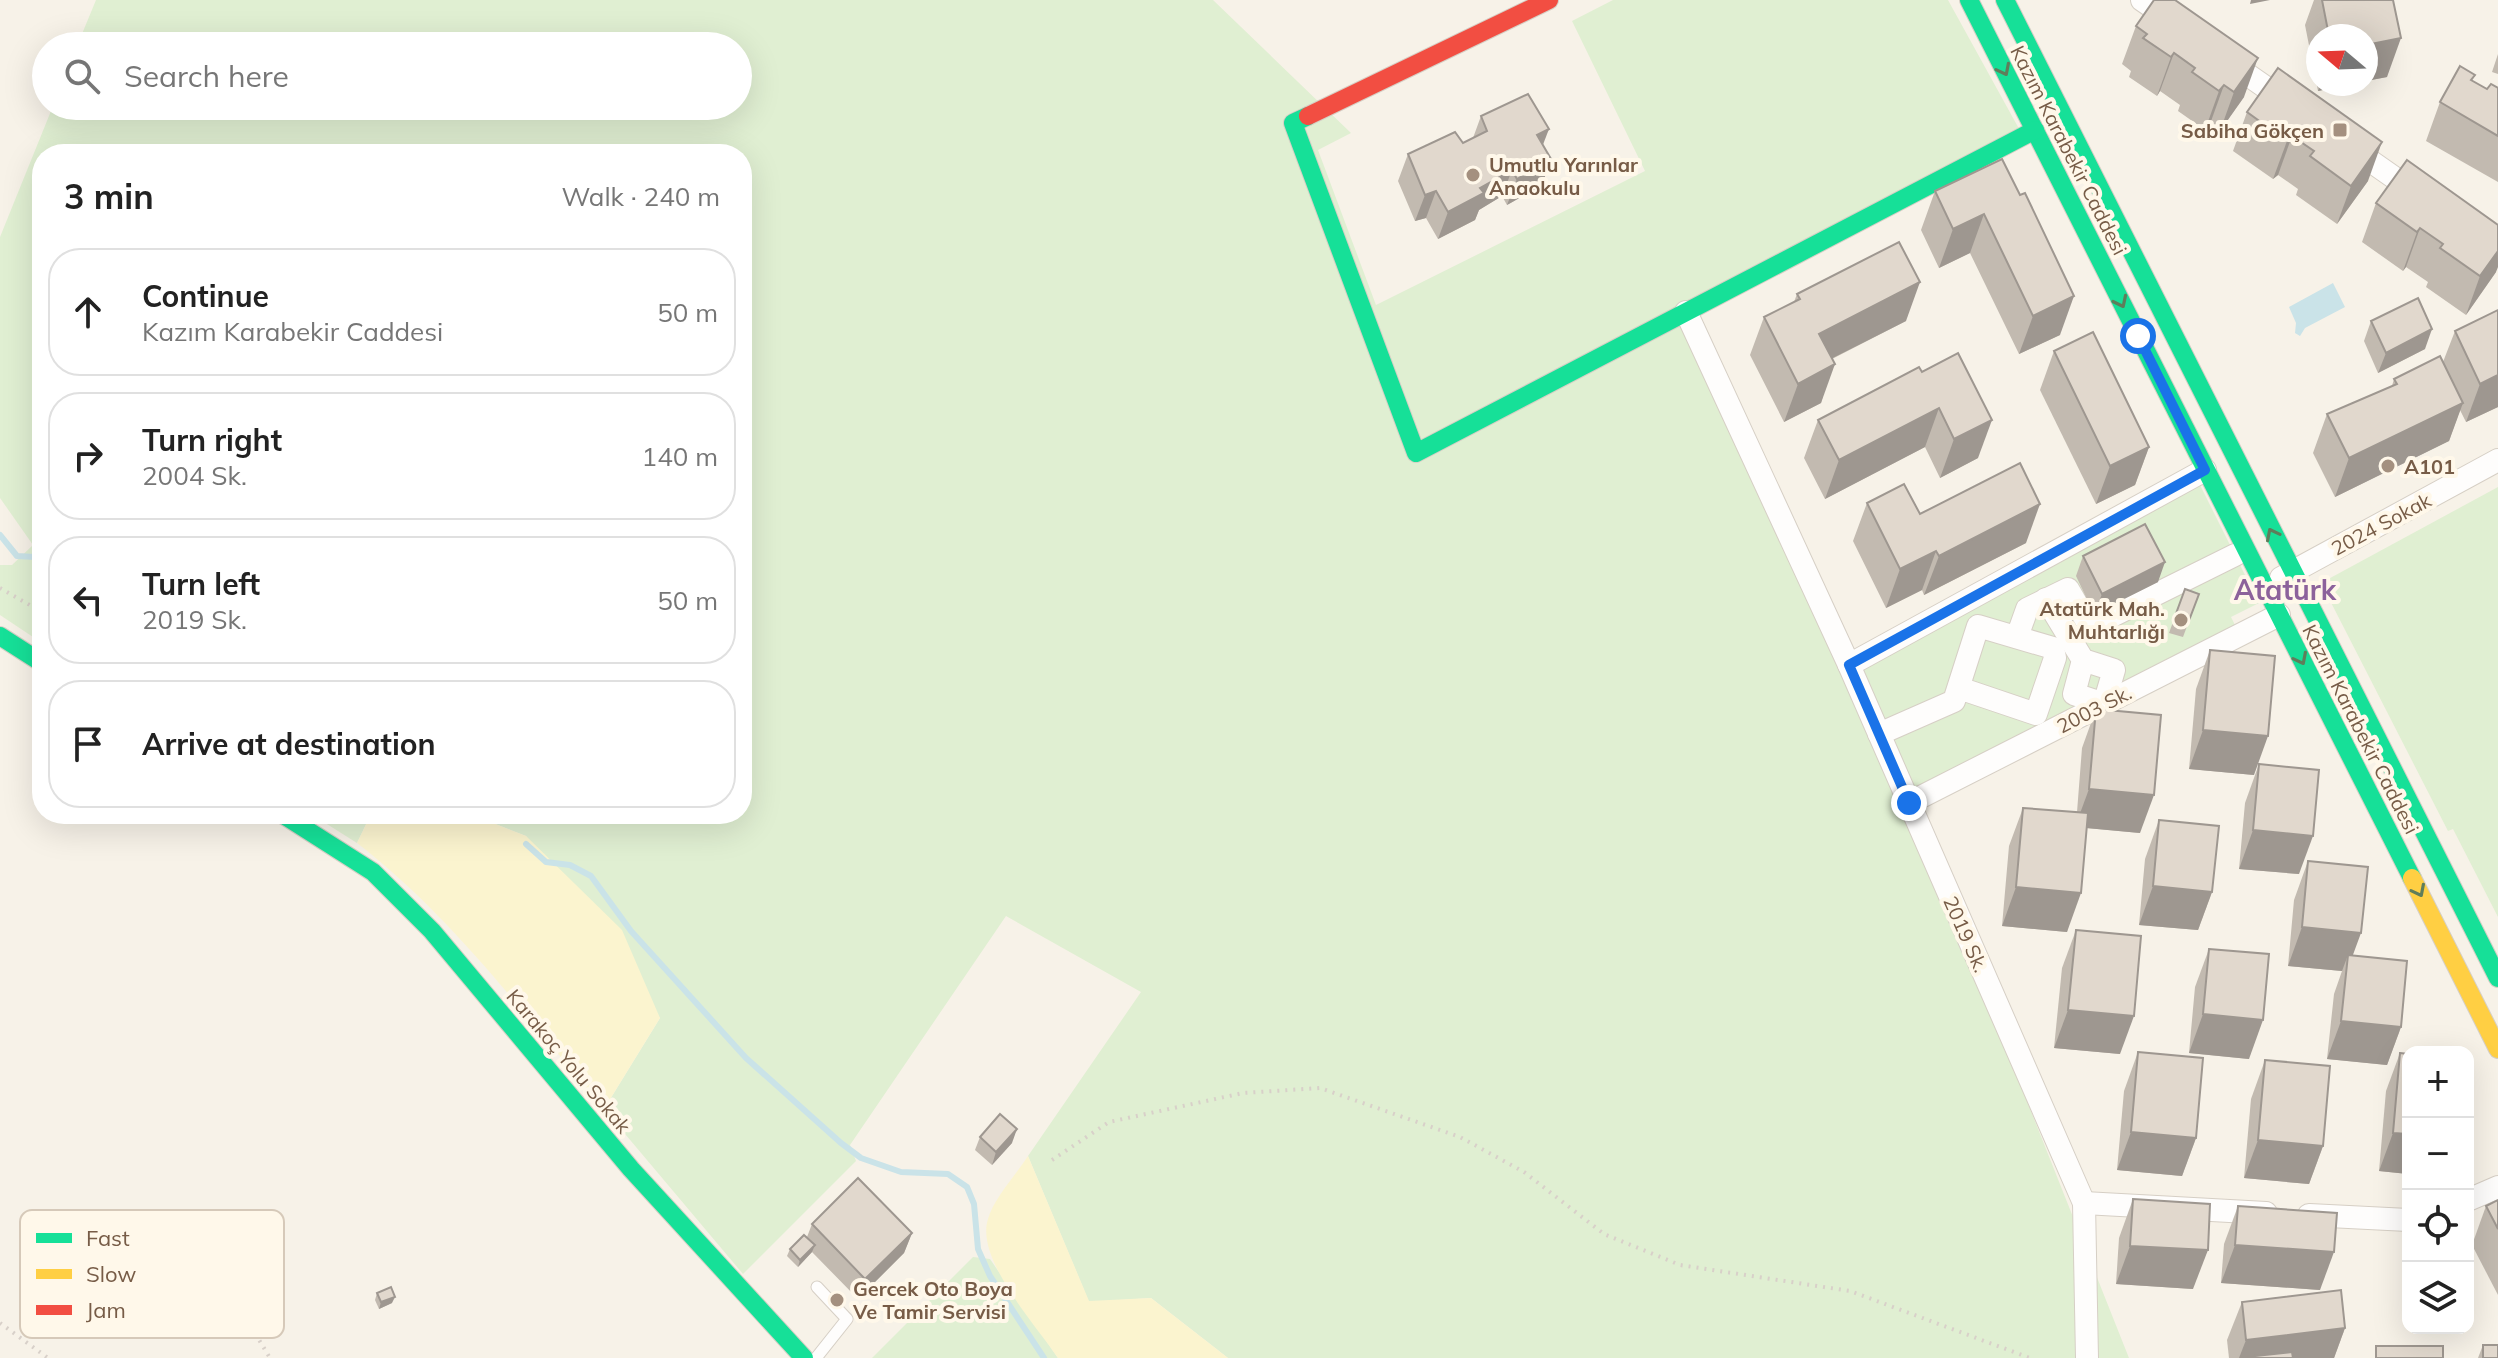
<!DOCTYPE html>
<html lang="en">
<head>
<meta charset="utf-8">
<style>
  body { margin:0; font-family:Mulish,sans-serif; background:#f2f2f2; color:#222 }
  .controls { position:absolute; right:24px; bottom:24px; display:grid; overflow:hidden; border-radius:16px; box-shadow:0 8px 32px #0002 }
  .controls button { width:72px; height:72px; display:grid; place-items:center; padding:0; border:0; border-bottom:2px solid #e0e0e0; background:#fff; color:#222; font:40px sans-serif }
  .compass { position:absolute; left:2306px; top:24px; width:72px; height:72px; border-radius:50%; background:#fff; box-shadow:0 8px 32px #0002; rotate:289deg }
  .stop { position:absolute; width:24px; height:24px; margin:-18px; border:6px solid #1a73e8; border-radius:50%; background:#fff }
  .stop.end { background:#1a73e8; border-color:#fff; box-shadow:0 2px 8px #0008 }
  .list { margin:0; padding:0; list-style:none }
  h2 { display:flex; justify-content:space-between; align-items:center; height:104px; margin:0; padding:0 32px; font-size:34px }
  h2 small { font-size:26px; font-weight:400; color:#767676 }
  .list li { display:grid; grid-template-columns:52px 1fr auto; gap:24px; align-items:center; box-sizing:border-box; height:128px; margin:0 16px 16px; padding:0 16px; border:2px solid #e0e0e0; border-radius:32px }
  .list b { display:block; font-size:30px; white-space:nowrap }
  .list p { margin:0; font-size:26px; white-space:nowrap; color:#767676 }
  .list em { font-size:26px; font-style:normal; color:#767676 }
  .icon { flex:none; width:44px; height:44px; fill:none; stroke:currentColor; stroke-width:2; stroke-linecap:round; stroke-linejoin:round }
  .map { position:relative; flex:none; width:2498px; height:1358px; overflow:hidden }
  .search { position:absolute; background:#fff; box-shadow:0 8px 32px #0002; left:32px; top:32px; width:720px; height:88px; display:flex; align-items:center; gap:20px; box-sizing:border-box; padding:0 28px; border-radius:44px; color:#767676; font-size:30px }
  .panel { position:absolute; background:#fff; box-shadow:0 8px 32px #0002; left:32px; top:144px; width:720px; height:680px; border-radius:32px }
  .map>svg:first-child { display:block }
</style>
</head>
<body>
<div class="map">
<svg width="2498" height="1358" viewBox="0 0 2498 1358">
  <rect width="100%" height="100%" fill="#f7f2e8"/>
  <!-- green -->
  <g fill="#e0efd2">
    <path d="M96,0h1117l138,133 -33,17 58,155 269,-134 -73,-150 41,-21h335l75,136 -337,177 163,352 346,-190 64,128 -28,14 14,28 -336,159 220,554h-901l-77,-60 -62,4 -61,-146 113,-164 -135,-76 -156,229 6,16 -113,113 -139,-165 56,-91 -134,-182 -56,-22h272v-660h-700v489l-42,-28v-50h12l21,-20 -33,-47v-261l53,-131h685v-60h-661z"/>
    <path d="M2498,487v430l-45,-88 -5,2 -127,-248z"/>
    <path d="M311,814h60l-14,29z"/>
    <path d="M973,1257l17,2 68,99h-186z"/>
  </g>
  <!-- sand -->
  <g fill="#fbf4cf">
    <path d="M371,814h99l56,22 96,94 38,88 -56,91c-78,-92 -151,-192 -247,-266z"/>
    <path d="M1028,1156l61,145 62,-3 77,60h-170c-22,-33 -83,-99 -70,-139 6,-21 28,-44 40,-63z"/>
  </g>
  <!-- water -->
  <path fill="#cae3e8" d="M2333,283l12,24 -40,21 -5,8 -5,-3 1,-10 -7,-16z"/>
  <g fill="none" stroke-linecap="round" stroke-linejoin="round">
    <!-- stream -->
    <g stroke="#cae3e8" stroke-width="6">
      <path d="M0,535l17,21 18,1 7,-6"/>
      <path d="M526,844l20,18 24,3 21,11 40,55 115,127 95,85 20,15 40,14 47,2 19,13 7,17 4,45 12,27 54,82"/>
    </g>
    <defs>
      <path id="lane" d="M816,1358l31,-39 -30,-32"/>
      <g id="street">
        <path d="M2142,0l32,22"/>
        <path d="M2228,61l60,42"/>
        <path d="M2349,146l70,49"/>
        <path d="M1686,312l163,353 235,538 3,155"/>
        <path d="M2281,578l217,-118"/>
        <path d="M2046,599l37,61 -9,34 30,10 10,-34 -31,-10"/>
        <path d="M2017,637l10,-28 41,-20 22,38 145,-72"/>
        <path d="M1849,665l356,-195"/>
        <path d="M1879,734l75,-33 24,-75 75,22 2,10 -19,56 -77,-26"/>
        <path d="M1909,803l370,-188"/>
        <path d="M2468,1200l30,-13"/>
        <path d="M2084,1203l182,10"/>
        <path d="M2309,1215l99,5"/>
      </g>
      <g id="fast">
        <path d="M1969,0l443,878"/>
        <path d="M2005,0l493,978"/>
        <path d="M1308,116l-15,7 123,330 619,-323"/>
        <path d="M0,636l42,27"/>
        <path d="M282,814l91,58 59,59 199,238 173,189"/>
      </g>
      <path id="slow" d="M2412,878l86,171"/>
      <path id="jam" d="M1308,116l241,-116"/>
    </defs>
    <!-- lane casing -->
    <use href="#lane" stroke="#d6cfc5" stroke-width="13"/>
    <!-- street casing -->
    <use href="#street" stroke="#d6cfc5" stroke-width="24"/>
    <!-- fast casing -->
    <use href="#fast" stroke="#d6cfc5" stroke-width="20"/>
    <!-- slow casing -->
    <use href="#slow" stroke="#d6cfc5" stroke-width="20"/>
    <!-- jam casing -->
    <use href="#jam" stroke="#d6cfc5" stroke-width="20"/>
    <!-- path -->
    <g stroke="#d8d0c9" stroke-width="4" stroke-dasharray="2 6" stroke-linecap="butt">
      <path d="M0,588l42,24"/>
      <path d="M1052,1160l57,-38 134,-29 77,-5 140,49 64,35 80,62 76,31 170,26 180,67"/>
      <path d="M247,1320l23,38"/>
      <path d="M0,1323l48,35"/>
    </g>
    <!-- lane -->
    <use href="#lane" stroke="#fefdfc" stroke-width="11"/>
    <!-- street -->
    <use href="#street" stroke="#fefdfc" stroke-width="22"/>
    <!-- fast -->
    <use href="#fast" stroke="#16e098" stroke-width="18"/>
    <!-- slow -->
    <use href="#slow" stroke="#ffcf43" stroke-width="18"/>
    <!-- jam -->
    <use href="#jam" stroke="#f24e42" stroke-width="18"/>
  </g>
  <!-- wall -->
  <g fill="#c2bab0">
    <path d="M2314,0h79l-6,77 -21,4v-45h-48v48h34l-34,7 -13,-66z"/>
    <path d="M2136,26l108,71 -24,34 -10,-7 -5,6 -27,-19 2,-6 -20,-14 -3,5 -28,-19 2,-6 -9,-7z"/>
    <path d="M2498,54v20l-6,-2z"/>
    <path d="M2278,68l90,113 -31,43 -41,-29 2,-6 -20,-14 -5,4 -40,-28 14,-39z"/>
    <path d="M2475,75l-3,6 15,8 11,-1v94l-72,-41 14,-39z"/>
    <path d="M1481,116l62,29 8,14 -9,26 -35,20 -5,-9 -23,14 -4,10 -37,19 -12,-21 -11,3 -17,-40 10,-27 55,-11 10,-5z"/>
    <path d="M2002,159l58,176 -41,19 -49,-101 -31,15 -18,-38 14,-39z"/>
    <path d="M2376,203l120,69 -30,43 -40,-28 2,-5 -22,-15 -3,4 -41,-29z"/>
    <path d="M1797,294l109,27 -74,38 -11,44 -37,19 -34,-67 14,-38 30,-15z"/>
    <path d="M2371,321l54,28 -47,24 -14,-32z"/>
    <path d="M2455,331l43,76 -32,15 -6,-12 -11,31 -114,56 -22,-44 14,-39 65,-28 2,-7 49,-17z"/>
    <path d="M2054,351l95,96 -14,38 -39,19 -56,-114z"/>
    <path d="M1919,367l59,91 -38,20 -15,-31 -100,52 -21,-41 14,-38z"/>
    <path d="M1867,503l53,11 106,29 -102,52 -2,-5 -36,18 -33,-67z"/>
    <path d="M2083,556l75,26 -64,32 -18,-38z"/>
    <path d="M2185,589l14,5 -16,43 -14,-4z"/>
    <path d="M2210,650l44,125 -65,-6 7,-80z"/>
    <path d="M2096,709l44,124 -53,-5 -20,104 -65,-6 7,-80 14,-38 54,4 5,-64z"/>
    <path d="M2259,764l40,110 -60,-5 6,-66z"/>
    <path d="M2159,820l53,72 -14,38 -59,-5 6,-66z"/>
    <path d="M2308,861l45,95 48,71 -14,38 -60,-6 7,-65 8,-23 -54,-5 6,-66z"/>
    <path d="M2076,930l44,124 -66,-6 8,-80z"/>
    <path d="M2209,949l40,110 -60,-6 6,-66z"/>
    <path d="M2138,1052l58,86 -14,38 -65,-6 7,-79z"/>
    <path d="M2400,1053l8,121 -29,-3 7,-80z"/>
    <path d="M2265,1060l58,86 -14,38 -65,-6 7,-79z"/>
    <path d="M980,1137l32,6 -20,22 -17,-15z"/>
    <path d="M2133,1199l60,90 -77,-5 3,-46z"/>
    <path d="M2498,1200v95l-26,-50 14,-39z"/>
    <path d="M2238,1206l82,84 -99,-7 3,-39z"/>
    <path d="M812,1224l100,9 -8,20 -46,46 -46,-47 -14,15 -11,-11 3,-7 17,-12z"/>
    <path d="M377,1293l15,10 -13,6 -4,-9z"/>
    <path d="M2242,1302l103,26 -11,30h-105l-2,-18z"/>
    <path d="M2483,1345l15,13h-20z"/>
  </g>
  <!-- shaded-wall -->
  <g fill="#9e9790">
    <path d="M2251,0h19l-20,4z"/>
    <path d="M2401,38l-14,39 -21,4v-36z"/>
    <path d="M2174,53l-14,38 -3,5 14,-39z"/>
    <path d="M2258,58l-14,39 -24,34 14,-39z"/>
    <path d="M2321,84h31l-34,7z"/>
    <path d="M2224,85l-14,39 -5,6 14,-39z"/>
    <path d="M1549,129l-10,26 -2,-20z"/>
    <path d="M2292,136l-14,39 -5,4 14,-38z"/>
    <path d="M2382,142l-14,39 -31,43 14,-38z"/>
    <path d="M1551,159l-9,26 -35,20 10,-26z"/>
    <path d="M1512,170l-10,26 -23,14 -4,10 -37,19 10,-27 32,-24z"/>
    <path d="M1436,191l-10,27 -11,3 10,-26z"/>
    <path d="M1984,214l-14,39 -31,15 14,-39z"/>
    <path d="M2420,228l-14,39 -3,4 14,-39z"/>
    <path d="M2498,251v16l-2,5 -30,43 14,-39z"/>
    <path d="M1920,282l-14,39 -101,51 14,-38z"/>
    <path d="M2074,296l-14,39 -41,19 14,-38z"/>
    <path d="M2432,329l-7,20 -47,24 8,-20z"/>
    <path d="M1835,364l-14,39 -37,19 14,-38z"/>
    <path d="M2498,375v32l-32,15 14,-38z"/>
    <path d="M2463,403l-14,38 -114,56 14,-39z"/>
    <path d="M1939,408l-14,39 -100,52 14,-39z"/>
    <path d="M1992,420l-14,38 -38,20 14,-39z"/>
    <path d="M2149,447l-14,38 -39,19 14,-38z"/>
    <path d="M2040,504l-14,39 -102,52 15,-39z"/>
    <path d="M1936,551l-14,39 -36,18 14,-39z"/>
    <path d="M2165,562l-7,20 -64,32 8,-20z"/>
    <path d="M2203,730l65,6 -14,39 -65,-6z"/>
    <path d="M2089,789l65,6 -14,38 -65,-6z"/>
    <path d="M2253,830l60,6 -14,38 -60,-5z"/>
    <path d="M2153,886l59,6 -14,38 -59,-5z"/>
    <path d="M2016,887l65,6 -14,39 -65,-6z"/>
    <path d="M2302,927l59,6 -14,38 1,-16 -6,16 -54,-5z"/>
    <path d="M2068,1010l66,6 -14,38 -66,-6z"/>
    <path d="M2203,1014l60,6 -14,39 -60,-6z"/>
    <path d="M2341,1021l60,6 -14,38 -60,-6z"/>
    <path d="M1017,1129l-5,14 -20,22 4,-13z"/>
    <path d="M2131,1132l65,6 -14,38 -65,-6z"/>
    <path d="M2393,1133l15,1v40l-29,-3z"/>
    <path d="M2258,1140l65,6 -14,38 -65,-6z"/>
    <path d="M912,1233l-8,20 -46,46 7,-20z"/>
    <path d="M815,1245l-3,7 -14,15 2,-7z"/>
    <path d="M2235,1245l99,7 -14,38 -99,-7z"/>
    <path d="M2130,1246l78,4 -15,39 -77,-5z"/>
    <path d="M395,1297l-3,6 -13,6 2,-7z"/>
    <path d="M2345,1328l-11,30h-95l7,-18z"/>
  </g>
  <!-- building -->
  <g fill="#e1d8cd" stroke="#9e9790" stroke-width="2">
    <path d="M2154,0h21l83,58 -24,34 -10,-7 -5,6 -27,-19 3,-4 -21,-15 -3,4 -28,-19 4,-4 -11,-8z"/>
    <path d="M2322,0h71l8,38 -35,7v-9h-37z"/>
    <path d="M2460,66l15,9 -4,5 16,9 4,-5 7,4v48l-58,-34z"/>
    <path d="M2278,68l104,74 -31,44 -41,-30 4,-5 -22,-15 -5,5 -40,-29z"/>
    <path d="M1528,94l21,35 -12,6 14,24 -34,20 -5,-9 -32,18 4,5 -36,19 -12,-21 -11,4 -17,-41 47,-22 8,11 24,-12 -6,-15z"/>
    <path d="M2002,159l18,36 5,-2 49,103 -41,20 -49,-102 -31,15 -18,-38z"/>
    <path d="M2407,160l91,65v26l-18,25 -40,-28 3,-4 -23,-16 -3,4 -41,-29z"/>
    <path d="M1899,242l21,40 -101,52 16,30 -37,20 -34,-67 36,-18 -3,-5z"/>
    <path d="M2418,298l14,31 -46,24 -15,-32z"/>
    <path d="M2498,310v65l-18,9 -25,-53z"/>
    <path d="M2093,332l56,115 -39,19 -56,-115z"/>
    <path d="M1958,353l34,67 -38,19 -15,-31 -100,52 -21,-40 101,-53 3,5z"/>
    <path d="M2440,356l23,47 -114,55 -22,-44 70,-30 -3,-5z"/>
    <path d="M2020,463l20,41 -101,52 -3,-5 -36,18 -33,-66 37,-19 16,30z"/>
    <path d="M2145,524l20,38 -63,32 -19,-38z"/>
    <path d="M2185,589l14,5 -11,29 -14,-4z"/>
    <path d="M2210,650l65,6 -7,80 -65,-6z"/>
    <path d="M2096,709l65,6 -7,80 -65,-6z"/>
    <path d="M2259,764l60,6 -6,66 -60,-6z"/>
    <path d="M2023,808l65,5 -7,80 -65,-6z"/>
    <path d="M2159,820l60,6 -7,66 -59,-6z"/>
    <path d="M2308,861l60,6 -7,66 -59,-6z"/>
    <path d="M2076,930l65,6 -7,80 -66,-6z"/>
    <path d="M2209,949l60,5 -6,66 -60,-6z"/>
    <path d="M2348,955l59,6 -6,66 -60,-6z"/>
    <path d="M2138,1052l65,6 -7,80 -65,-6z"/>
    <path d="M2400,1053l8,1v80l-15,-1z"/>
    <path d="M2265,1060l65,6 -7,80 -65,-6z"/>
    <path d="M1000,1114l17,15 -21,23 -16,-15z"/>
    <path d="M858,1178l54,55 -47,46 -53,-55z"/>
    <path d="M2133,1199l77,5 -2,46 -78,-4z"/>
    <path d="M2498,1200v29l-12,-23z"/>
    <path d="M2238,1206l99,7 -3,39 -99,-7z"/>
    <path d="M804,1235l11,10 -15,15 -10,-11z"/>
    <path d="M391,1287l4,10 -14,5 -4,-9z"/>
    <path d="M2341,1290l4,38 -99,12 -4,-38z"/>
    <rect x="2483" y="1345" width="15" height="13"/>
    <rect x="2376" y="1346" width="67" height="12"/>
    <path d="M2292,1352l1,6h-47v-1z"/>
  </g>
  <!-- one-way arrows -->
  <defs><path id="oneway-chevron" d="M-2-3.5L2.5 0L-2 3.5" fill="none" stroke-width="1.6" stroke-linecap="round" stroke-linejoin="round" transform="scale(2)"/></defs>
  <g stroke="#5f7d5b">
    <use href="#oneway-chevron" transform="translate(2004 70) rotate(63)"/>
    <use href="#oneway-chevron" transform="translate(2121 302) rotate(64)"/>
    <use href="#oneway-chevron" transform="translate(2272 534) rotate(-117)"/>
    <use href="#oneway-chevron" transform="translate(2301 659) rotate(63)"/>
    <use href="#oneway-chevron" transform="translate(2419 891) rotate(63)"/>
  </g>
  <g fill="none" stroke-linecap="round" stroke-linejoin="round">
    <!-- route -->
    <path stroke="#1a73e8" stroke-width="10" d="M1909,803l-60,-138 356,-195 -67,-134"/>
  </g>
  <!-- markers -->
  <g fill="#a4907f" stroke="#fff8ea" stroke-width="3">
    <rect x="2332" y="122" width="16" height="16" rx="4"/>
    <circle cx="1473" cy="175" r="8"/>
    <circle cx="2388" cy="466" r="8"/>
    <circle cx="2181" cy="620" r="8"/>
    <circle cx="837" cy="1300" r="8"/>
  </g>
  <g text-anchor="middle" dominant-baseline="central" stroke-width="8" stroke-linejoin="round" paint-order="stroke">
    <!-- poi labels -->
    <g font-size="20" font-weight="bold" fill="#775c47" stroke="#fff8ea" text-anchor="start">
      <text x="2324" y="130" text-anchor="end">Sabiha Gökçen</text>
      <text x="1489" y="164">Umutlu Yarınlar<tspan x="1489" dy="23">Anaokulu</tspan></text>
      <text x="2404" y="466">A101</text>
      <text x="2165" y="608" text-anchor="end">Atatürk Mah.<tspan x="2165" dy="23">Muhtarlığı</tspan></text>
      <text x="853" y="1288">Gercek Oto Boya<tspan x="853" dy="23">Ve Tamir Servisi</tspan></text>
    </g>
    <!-- street labels -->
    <g font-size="20" fill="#775c47" stroke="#fff8ea">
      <text transform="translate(2069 150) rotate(63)">Kazım Karabekir Caddesi</text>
      <text transform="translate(2381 524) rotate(-28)">2024 Sokak</text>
      <text transform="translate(2094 709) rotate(-27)">2003 Sk.</text>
      <text transform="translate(2361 729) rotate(63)">Kazım Karabekir Caddesi</text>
      <text transform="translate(1966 934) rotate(66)">2019 Sk.</text>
      <text transform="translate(569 1061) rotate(50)">Karakoç Yolu Sokak</text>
    </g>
    <!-- district labels -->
    <g font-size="28" font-weight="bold" fill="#8c629b" stroke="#fff8ea">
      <text x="2285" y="589">Atatürk</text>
    </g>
  </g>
  <!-- legend -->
  <rect x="20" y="1210" width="264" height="128" rx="12" fill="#fff8ea" stroke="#d6c9b9" stroke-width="2"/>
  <rect x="36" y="1233" width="36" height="10" fill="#16e098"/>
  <rect x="36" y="1269" width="36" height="10" fill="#ffcf43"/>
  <rect x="36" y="1305" width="36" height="10" fill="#f24e42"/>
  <g font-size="22" fill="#775c47">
    <text x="86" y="1246">Fast</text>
    <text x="86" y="1282">Slow</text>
    <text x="86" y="1318">Jam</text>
  </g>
</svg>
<div class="controls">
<button>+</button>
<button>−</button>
<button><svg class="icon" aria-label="locate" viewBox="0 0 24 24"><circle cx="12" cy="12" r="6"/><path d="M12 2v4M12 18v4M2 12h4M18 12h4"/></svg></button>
<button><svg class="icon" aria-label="layers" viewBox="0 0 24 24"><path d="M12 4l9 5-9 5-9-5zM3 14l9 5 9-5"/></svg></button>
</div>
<svg class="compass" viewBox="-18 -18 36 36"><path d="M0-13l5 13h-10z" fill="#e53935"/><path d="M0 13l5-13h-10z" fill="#767676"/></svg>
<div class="stop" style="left:2138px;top:336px"></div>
<div class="stop end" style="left:1909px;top:803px"></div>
<div class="search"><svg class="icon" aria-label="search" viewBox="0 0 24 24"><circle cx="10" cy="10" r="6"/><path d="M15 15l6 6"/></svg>Search here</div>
<section class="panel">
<h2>3 min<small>Walk · 240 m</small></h2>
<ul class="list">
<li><svg class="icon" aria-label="ahead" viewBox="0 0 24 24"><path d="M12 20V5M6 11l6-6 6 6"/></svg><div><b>Continue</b><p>Kazım Karabekir Caddesi</p></div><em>50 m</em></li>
<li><svg class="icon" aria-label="right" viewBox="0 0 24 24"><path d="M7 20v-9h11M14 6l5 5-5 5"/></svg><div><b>Turn right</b><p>2004 Sk.</p></div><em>140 m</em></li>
<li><svg class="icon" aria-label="left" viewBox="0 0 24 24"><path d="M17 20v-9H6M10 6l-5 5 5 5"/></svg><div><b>Turn left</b><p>2019 Sk.</p></div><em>50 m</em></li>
<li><svg class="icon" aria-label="arrive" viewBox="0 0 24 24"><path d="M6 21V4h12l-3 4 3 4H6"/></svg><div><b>Arrive at destination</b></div></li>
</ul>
</section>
</div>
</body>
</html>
